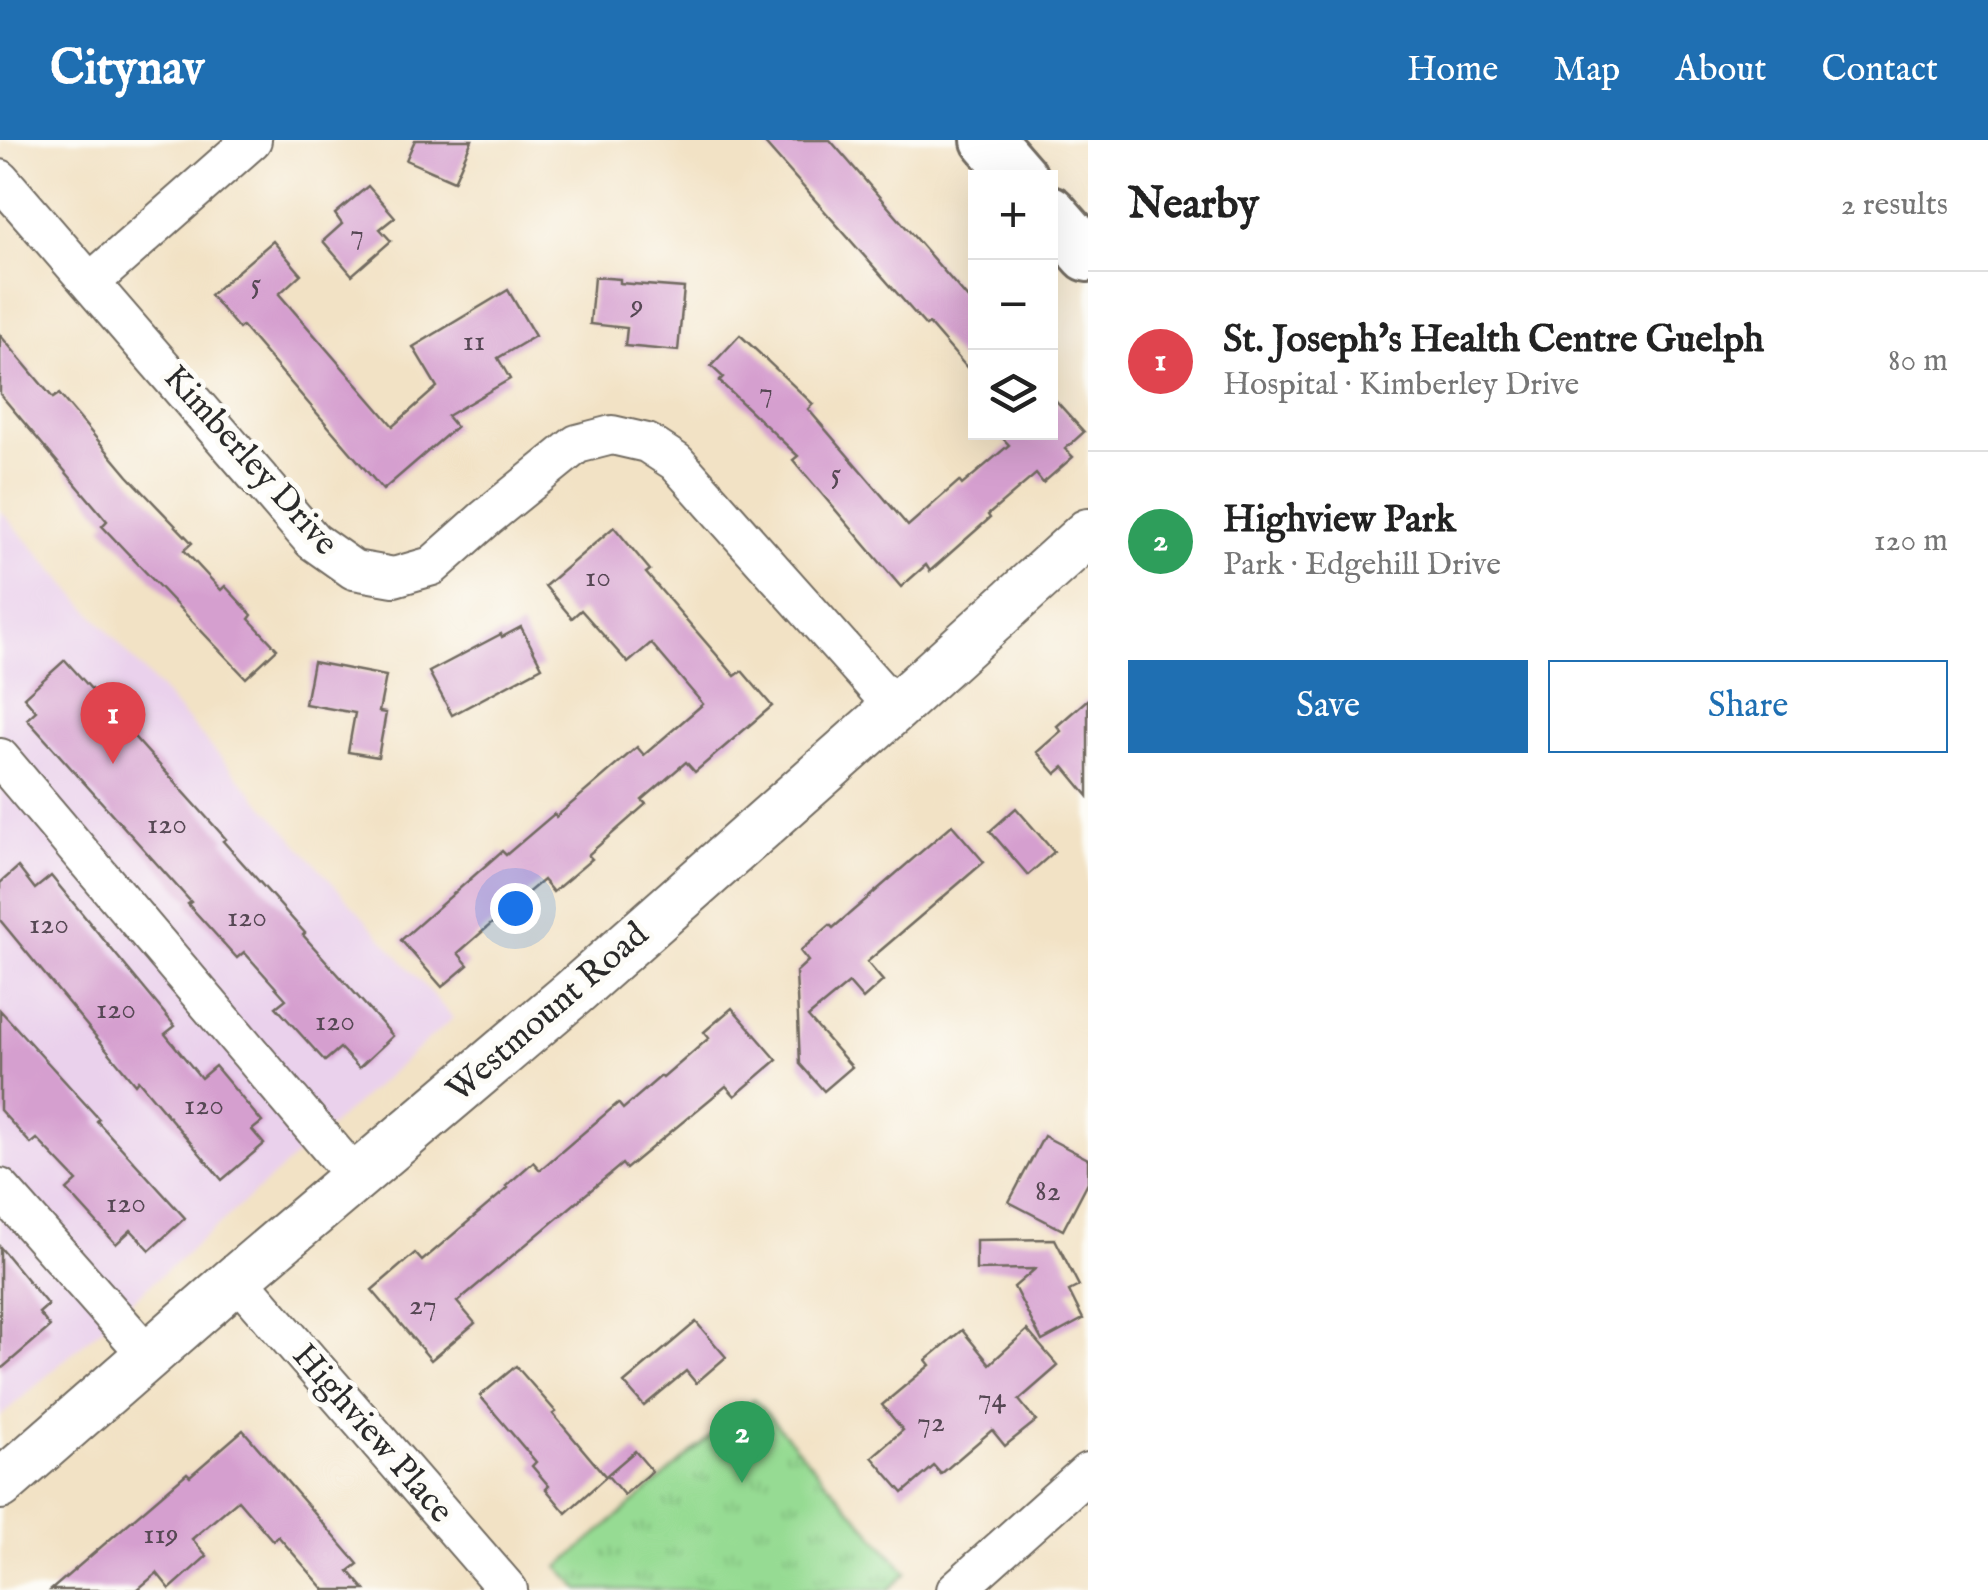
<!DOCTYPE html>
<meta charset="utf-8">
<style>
:root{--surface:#fff;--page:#f2f2f2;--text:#222;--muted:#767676;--line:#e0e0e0;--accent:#1f6fb2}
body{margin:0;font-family:"IM FELL English",serif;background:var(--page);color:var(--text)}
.controls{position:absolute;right:30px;top:30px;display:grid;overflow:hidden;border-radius:0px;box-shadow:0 10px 40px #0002}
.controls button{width:90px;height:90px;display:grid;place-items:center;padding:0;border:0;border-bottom:2px solid var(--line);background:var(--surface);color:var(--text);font:50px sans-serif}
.you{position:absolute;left:515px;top:768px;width:35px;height:35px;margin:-25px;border:8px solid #fff;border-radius:50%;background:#1a73e8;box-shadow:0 0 0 15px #1a73e833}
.badge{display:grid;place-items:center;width:65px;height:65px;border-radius:50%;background:var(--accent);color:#fff;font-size:32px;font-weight:700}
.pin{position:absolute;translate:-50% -82px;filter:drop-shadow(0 2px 5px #0008)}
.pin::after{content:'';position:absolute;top:52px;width:35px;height:30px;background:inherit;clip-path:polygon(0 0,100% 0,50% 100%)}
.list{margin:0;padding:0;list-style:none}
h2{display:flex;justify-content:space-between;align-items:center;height:130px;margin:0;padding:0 40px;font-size:42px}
h2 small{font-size:32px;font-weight:400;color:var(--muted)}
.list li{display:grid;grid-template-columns:65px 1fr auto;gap:30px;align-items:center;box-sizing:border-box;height:180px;padding:0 40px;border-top:2px solid var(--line)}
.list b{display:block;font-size:38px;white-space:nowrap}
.list p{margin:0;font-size:32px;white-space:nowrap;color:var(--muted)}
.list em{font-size:32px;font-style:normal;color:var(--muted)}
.actions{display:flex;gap:20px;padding:30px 40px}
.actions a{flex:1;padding:22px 0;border:2px solid var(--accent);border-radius:0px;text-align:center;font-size:35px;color:var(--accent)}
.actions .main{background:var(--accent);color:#fff}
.icon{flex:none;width:55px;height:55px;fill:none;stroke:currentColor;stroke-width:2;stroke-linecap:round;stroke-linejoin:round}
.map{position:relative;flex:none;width:1088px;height:1450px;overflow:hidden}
header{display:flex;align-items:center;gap:60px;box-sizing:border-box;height:140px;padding:0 50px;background:var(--accent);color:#fff}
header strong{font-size:48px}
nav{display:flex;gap:55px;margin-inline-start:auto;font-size:35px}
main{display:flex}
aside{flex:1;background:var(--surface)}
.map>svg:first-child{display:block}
.built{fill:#ead1ec}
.park{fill:url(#park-tufts);stroke:#60835f;stroke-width:2.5}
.building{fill:#d59fcf}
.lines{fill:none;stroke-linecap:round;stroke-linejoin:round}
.minor-casing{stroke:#716b61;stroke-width:42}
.tertiary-casing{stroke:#716b61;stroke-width:52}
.secondary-casing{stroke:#716b61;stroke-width:58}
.minor{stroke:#fff;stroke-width:38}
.tertiary{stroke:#fff;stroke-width:48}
.secondary{stroke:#fff;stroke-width:52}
.labels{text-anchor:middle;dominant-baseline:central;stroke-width:10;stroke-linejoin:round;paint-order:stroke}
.number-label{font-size:30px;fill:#564854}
.street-label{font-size:35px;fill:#2b2b2b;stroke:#fdfcf7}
</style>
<header>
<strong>Citynav</strong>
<nav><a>Home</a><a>Map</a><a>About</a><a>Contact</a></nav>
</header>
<main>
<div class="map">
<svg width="1088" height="1450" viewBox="0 0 1088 1450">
<defs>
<pattern id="park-tufts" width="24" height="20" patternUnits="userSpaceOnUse" patternTransform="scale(2.5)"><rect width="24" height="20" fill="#96db93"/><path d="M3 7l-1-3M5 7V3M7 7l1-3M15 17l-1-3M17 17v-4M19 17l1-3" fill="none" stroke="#81bc7f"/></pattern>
</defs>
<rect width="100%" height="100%" fill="#fdfcf7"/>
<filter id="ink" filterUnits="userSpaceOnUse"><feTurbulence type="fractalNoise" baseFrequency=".01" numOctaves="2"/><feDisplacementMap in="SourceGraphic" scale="20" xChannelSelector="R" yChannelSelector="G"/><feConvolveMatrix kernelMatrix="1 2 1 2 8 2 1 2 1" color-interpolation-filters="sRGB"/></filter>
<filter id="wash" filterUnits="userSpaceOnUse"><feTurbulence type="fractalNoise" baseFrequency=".0048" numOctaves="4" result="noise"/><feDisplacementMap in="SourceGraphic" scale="40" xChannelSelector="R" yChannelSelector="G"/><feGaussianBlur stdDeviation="2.25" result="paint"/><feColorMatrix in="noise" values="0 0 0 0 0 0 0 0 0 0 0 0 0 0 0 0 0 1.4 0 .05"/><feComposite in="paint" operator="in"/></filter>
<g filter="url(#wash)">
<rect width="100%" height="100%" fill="#f2e2c5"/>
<path class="built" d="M0,370L453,878L0,1277Z"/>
<path class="park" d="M754,1259L907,1433L888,1450H580L559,1427Z"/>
<g id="blocks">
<g class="building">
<path d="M415,0H472L454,41L406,20Z"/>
<path d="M762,0H830L976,168V238L929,184L926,186Z"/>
<path d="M368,46L395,77L380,89L391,101L352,135L323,101L342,84L335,74Z"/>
<path d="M273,101L301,134L279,154L393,286L437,247L413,207L508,150L535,196L498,218L510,239L447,276L456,287L383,350L242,186L239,189L210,155Z"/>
<path d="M594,137L620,139V143L684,148L678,211L625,206L627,188L590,184Z"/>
<path d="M0,195L53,258L59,254L128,336L192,403L184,410L221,450L225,446L252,475L249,479L277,509L246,538L102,386L107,381L0,254Z"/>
<path d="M740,195L813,264L808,269L908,386L959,341L962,345L1009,305L997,292H1050V254L1084,292L1065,309L1073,317L1043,343L1036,334L988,375L990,378L930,431L926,425L901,447L793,320L798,316L719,241L723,237L711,226Z"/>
<path d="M614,387L650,430L646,433L735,536L742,531L772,566L695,632L686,622L642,660L646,664L588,715L592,719L553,752L543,740L513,765L458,813L468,825L442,847L401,800L502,711L506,715L554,674L556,677L637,607L644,615L703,564L651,503L628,523L581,470L572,478L545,446Z"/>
<path d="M521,487L542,527L452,575L429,532L501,494L502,497Z"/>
<path d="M65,520L226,699L223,701L305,793L303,795L393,896L359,928L340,908L325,921L276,867L286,859L244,812L237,818L188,764L191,762L27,579L36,571L24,557Z"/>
<path d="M313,522L386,536L379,572L386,573L378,617L348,612L355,573L305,564Z"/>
<path d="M1088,559V656L1064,627L1056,634L1037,612L1061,591L1057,586Z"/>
<path d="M1016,668L1054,712L1028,735L990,691Z"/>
<path d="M952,685L984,722L867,822L883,841L863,859L849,843L808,877L852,927L824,951L800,924L796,832L808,821L800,811L830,785L833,788Z"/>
<path d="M18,727L35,749L51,736L175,886L165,894L201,938L215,926L262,982L252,990L264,1004L222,1040L138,940L135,944L0,780V743Z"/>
<path d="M732,868L777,920L735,956L726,946L626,1029L622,1024L457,1162L475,1183L431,1220L372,1150L415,1113L422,1121L508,1048L506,1046L533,1022L540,1030L618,963L623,969L661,936L663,938L709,898L704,892Z"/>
<path d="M0,870L99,979L97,981L185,1078L150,1110L131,1090L116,1104L67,1050L77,1041L37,999L31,1004L0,970Z"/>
<path d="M1044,996L1088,1019V1042L1063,1090L1009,1062Z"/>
<path d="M1055,1099L1079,1146L1069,1151L1083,1179L1042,1201L1014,1147L1035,1129L976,1130V1100Z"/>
<path d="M0,1107L48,1165L39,1173L50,1187L0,1230Z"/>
<path d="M696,1182L726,1217L696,1243L686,1231L644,1266L624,1243Z"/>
<path d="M962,1190L990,1224L1027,1190L1058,1226L1019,1260L1036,1281L1011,1301L1005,1306L992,1290L941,1334L934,1326L903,1353L872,1317L903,1290L882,1265L930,1225L926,1220Z"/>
<path d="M516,1226L556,1272L553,1274L606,1337L566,1373L546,1349L549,1346L532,1326L536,1322L480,1256Z"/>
<path d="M243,1290L358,1424L349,1431L365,1450H325L278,1396L273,1401L238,1360L192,1399L207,1416L170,1449L157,1433L137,1450H51L187,1333L190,1336Z"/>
<path d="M635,1311L652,1331L624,1355L607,1335Z"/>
</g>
</g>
</g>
<g filter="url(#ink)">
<use href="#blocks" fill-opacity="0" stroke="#716b61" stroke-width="2.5"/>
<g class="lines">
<g class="minor-casing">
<g id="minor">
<path d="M0,39L313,401L354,430L394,437L432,426L486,378L577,304L612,295L647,303L676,322L895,568"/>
<path d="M91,142L252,0"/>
<path d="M0,618L356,1038"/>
<path d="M0,1048L148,1215"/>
<path d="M237,1138L508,1450"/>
<path d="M956,1450L1088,1332"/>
</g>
</g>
<g class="tertiary-casing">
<path id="tertiary" d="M0,1345L237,1138L573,853L895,568L1088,393"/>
</g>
<g class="secondary-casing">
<g id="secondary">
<path d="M988,0L1021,38"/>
<path d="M1050,72L1088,115"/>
</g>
</g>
<use href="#minor" class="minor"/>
<use href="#tertiary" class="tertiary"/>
<use href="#secondary" class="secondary"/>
</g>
</g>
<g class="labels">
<g class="number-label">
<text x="357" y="95">7</text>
<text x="256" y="145">5</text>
<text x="637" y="166">9</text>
<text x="474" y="202">11</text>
<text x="766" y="253">7</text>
<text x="836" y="335">5</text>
<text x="598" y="438">10</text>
<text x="167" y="685">120</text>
<text x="247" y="778">120</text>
<text x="49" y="785">120</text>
<text x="116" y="870">120</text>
<text x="335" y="882">120</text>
<text x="204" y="966">120</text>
<text x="1048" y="1052">82</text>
<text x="126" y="1064">120</text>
<text x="423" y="1166">27</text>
<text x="992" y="1259">74</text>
<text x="931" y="1283">72</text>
<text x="161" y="1395">119</text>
</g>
<g class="street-label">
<text transform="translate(250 321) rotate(48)">Kimberley Drive</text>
<text transform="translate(548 873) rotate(-41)">Westmount Road</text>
<text transform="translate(372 1294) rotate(49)">Highview Place</text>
</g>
</g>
</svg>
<div class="controls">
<button>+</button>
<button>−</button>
<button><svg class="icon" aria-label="layers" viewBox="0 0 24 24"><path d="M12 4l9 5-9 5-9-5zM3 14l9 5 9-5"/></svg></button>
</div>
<div class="you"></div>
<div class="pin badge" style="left:113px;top:624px;background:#e0444e">1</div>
<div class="pin badge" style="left:742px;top:1343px;background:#2e9e5b">2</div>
</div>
<aside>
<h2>Nearby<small>2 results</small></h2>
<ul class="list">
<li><span class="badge" style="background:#e0444e">1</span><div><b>St. Joseph's Health Centre Guelph</b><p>Hospital · Kimberley Drive</p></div><em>80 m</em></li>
<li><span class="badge" style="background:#2e9e5b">2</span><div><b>Highview Park</b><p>Park · Edgehill Drive</p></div><em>120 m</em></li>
</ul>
<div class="actions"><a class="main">Save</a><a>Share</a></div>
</aside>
</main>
